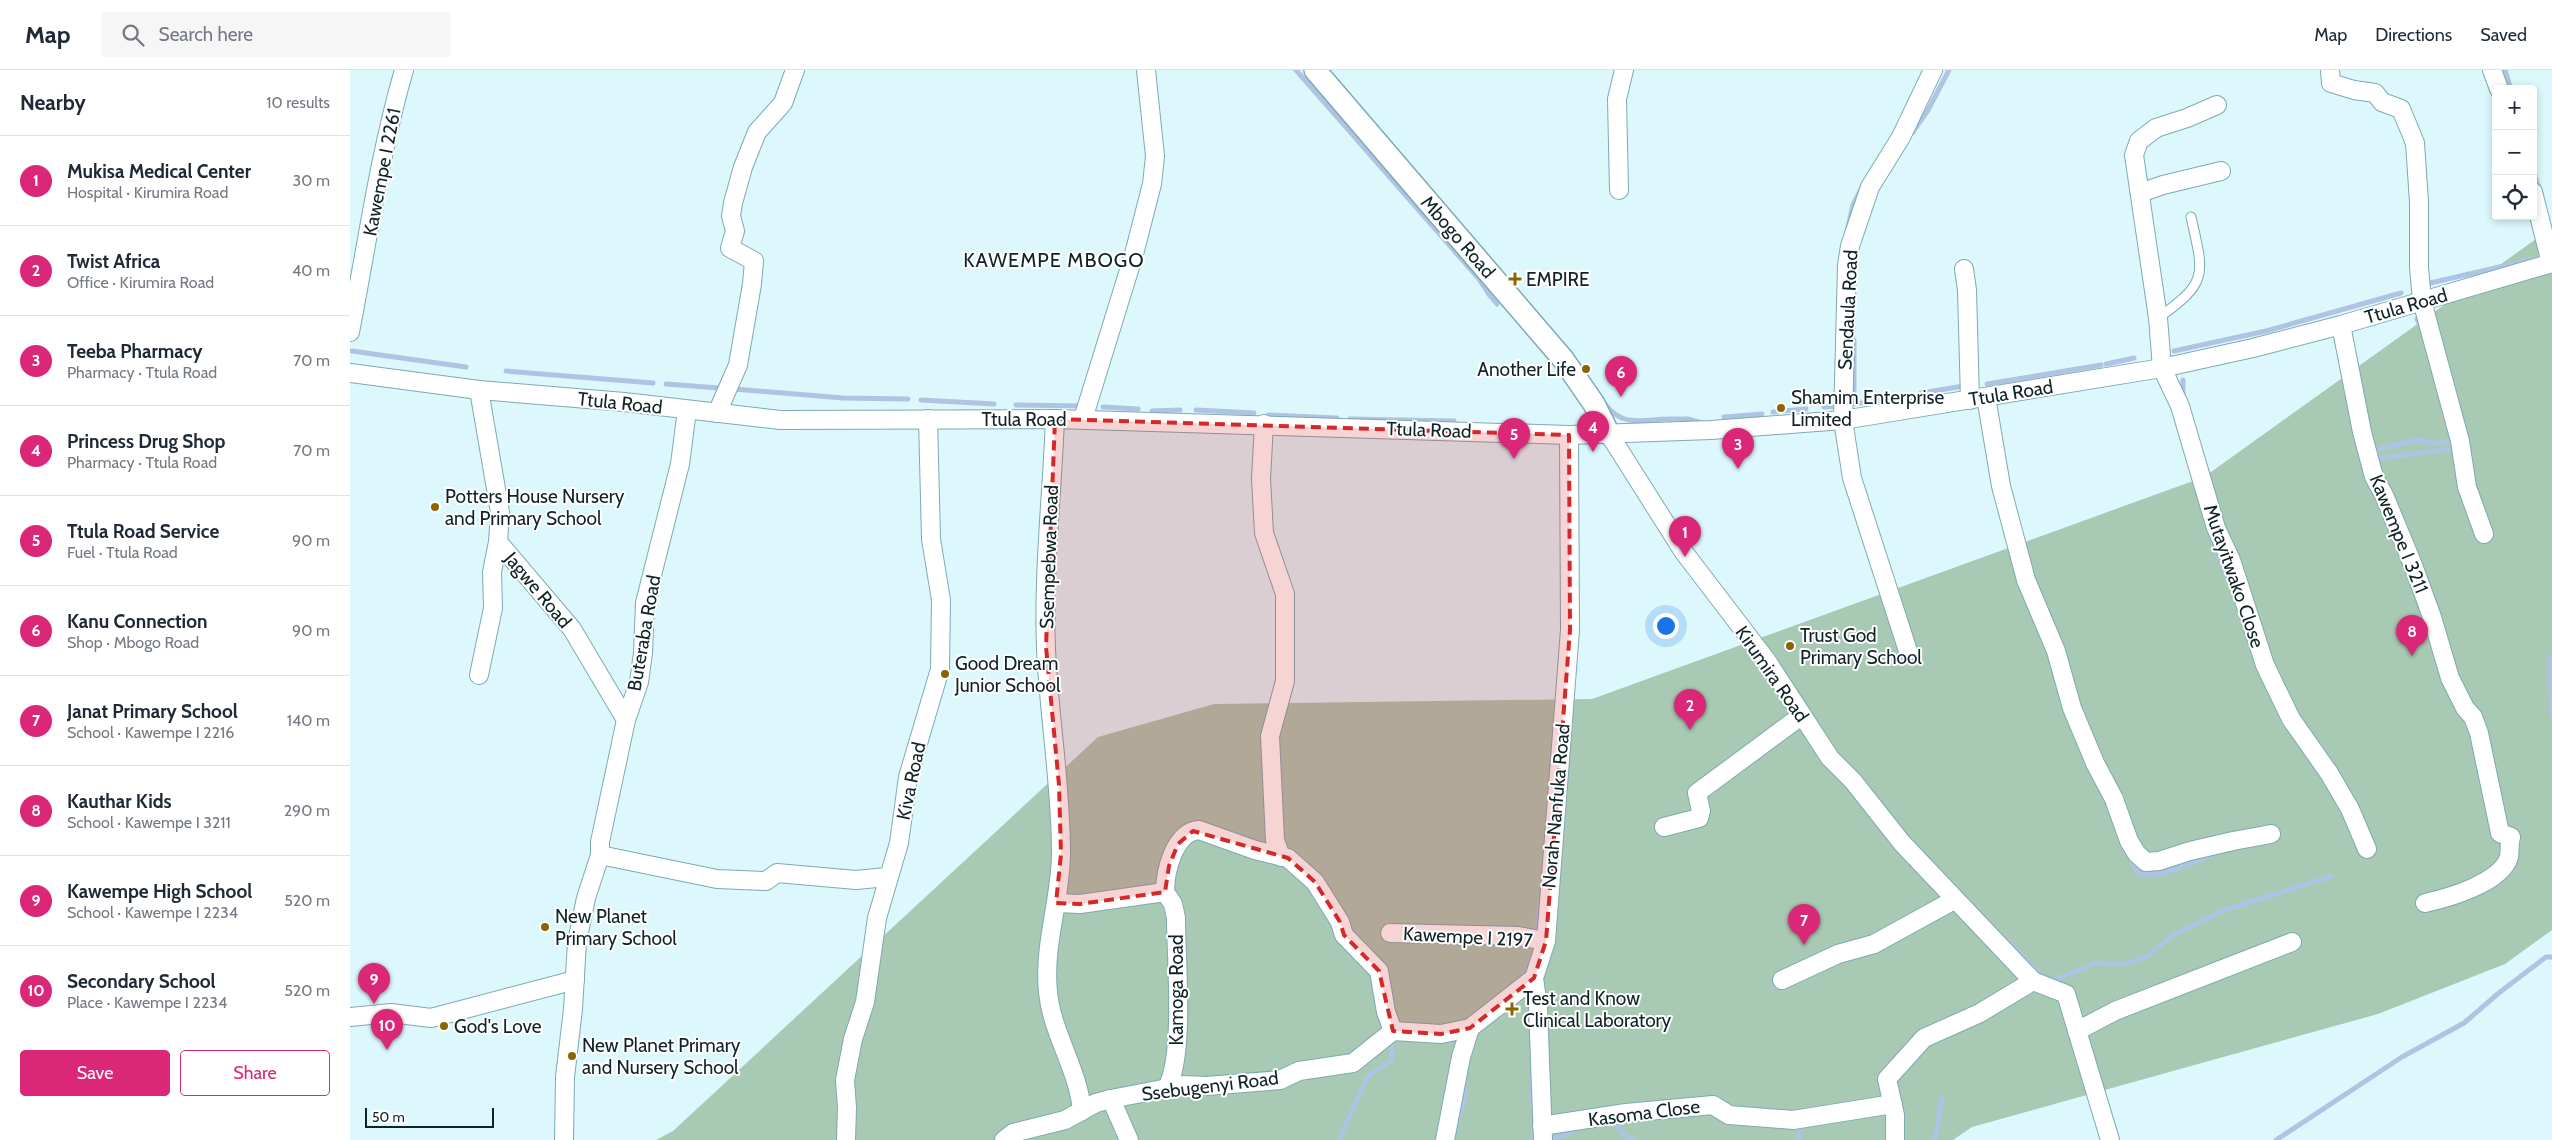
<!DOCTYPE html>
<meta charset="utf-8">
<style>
:root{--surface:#fff;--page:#f6f6f7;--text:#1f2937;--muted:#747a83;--line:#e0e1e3;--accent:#db2777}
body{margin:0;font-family:Cabin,sans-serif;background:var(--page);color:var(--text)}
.controls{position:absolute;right:15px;top:15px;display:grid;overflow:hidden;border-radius:5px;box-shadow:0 2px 8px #0003}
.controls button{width:45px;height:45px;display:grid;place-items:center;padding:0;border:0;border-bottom:1px solid var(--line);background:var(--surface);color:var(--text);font:25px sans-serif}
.scale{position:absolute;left:15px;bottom:12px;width:129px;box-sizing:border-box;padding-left:5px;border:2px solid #102326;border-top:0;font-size:14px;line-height:18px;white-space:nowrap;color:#102326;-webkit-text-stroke:4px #fff;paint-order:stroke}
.you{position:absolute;left:1315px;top:555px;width:18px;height:18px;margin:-12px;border:4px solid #fff;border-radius:50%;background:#1a73e8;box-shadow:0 0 0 8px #1a73e833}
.badge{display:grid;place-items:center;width:32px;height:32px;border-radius:50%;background:var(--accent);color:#fff;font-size:16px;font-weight:700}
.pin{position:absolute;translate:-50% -41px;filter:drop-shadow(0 1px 2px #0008)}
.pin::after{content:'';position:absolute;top:26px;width:18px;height:15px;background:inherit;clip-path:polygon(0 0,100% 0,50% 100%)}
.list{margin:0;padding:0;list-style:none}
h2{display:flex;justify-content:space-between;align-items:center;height:65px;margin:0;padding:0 20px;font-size:21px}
h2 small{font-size:16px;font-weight:400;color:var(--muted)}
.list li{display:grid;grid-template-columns:32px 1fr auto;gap:15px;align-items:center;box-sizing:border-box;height:90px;padding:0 20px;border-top:1px solid var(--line)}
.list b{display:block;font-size:19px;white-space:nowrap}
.list p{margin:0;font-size:16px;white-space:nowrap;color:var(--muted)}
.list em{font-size:16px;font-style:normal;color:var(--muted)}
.actions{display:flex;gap:10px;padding:15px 20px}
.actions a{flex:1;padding:11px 0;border:1px solid var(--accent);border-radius:5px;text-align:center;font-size:18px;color:var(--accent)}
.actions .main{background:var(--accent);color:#fff}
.icon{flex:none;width:28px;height:28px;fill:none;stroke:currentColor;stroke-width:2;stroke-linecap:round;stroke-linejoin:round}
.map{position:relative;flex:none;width:2202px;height:1070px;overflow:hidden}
header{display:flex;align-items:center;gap:30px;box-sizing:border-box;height:70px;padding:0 25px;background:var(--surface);border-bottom:1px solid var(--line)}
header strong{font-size:24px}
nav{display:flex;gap:28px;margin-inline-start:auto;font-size:18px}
.search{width:350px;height:45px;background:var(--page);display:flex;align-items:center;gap:12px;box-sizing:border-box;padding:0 18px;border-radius:5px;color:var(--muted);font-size:19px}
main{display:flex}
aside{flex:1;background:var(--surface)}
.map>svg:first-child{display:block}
.green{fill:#a8c9b4}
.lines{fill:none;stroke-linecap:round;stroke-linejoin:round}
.stream{stroke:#afc3e2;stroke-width:5}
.service-casing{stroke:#7daab1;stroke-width:11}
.minor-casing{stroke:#7daab1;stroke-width:20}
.tertiary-casing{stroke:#7daab1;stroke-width:24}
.service{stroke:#fff;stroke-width:9}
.minor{stroke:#fff;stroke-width:18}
.tertiary{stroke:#fff;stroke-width:21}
.marked{fill:#d62828;fill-opacity:0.2;stroke:#d62828;stroke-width:4;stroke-dasharray:10 6;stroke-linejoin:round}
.poi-dot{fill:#8b6404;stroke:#fff;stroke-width:2}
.labels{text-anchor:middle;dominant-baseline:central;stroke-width:4;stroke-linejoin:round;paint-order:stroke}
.street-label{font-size:19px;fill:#102326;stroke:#fff}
.poi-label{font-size:19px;fill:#102326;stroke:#fff;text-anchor:start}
.neighbourhood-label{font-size:20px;letter-spacing:1px;fill:#102326;stroke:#fff}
</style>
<header>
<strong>Map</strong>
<div class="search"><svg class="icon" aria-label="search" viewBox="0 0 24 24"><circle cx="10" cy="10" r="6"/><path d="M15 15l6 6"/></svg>Search here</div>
<nav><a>Map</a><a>Directions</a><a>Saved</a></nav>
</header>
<main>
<aside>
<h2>Nearby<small>10 results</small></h2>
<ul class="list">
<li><span class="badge">1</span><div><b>Mukisa Medical Center</b><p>Hospital · Kirumira Road</p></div><em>30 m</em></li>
<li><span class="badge">2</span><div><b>Twist Africa</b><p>Office · Kirumira Road</p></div><em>40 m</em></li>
<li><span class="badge">3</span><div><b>Teeba Pharmacy</b><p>Pharmacy · Ttula Road</p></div><em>70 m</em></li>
<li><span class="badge">4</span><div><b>Princess Drug Shop</b><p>Pharmacy · Ttula Road</p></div><em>70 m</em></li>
<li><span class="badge">5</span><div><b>Ttula Road Service</b><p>Fuel · Ttula Road</p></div><em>90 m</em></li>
<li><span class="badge">6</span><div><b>Kanu Connection</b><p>Shop · Mbogo Road</p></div><em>90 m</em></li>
<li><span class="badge">7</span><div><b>Janat Primary School</b><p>School · Kawempe I 2216</p></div><em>140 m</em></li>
<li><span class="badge">8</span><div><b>Kauthar Kids</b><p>School · Kawempe I 3211</p></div><em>290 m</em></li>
<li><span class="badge">9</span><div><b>Kawempe High School</b><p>School · Kawempe I 2234</p></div><em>520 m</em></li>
<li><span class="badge">10</span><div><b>Secondary School</b><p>Place · Kawempe I 2234</p></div><em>520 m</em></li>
</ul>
<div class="actions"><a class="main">Save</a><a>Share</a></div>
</aside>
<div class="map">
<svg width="2202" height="1070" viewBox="0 0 2202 1070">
<rect width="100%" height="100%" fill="#dcf8fd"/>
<path class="green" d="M2202,167V860L2155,894L2028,944L1622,1057L1603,1070H306L323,1061L748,667L864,634L1242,629L1854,407L2186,169Z"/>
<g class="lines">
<g class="stream">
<path d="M946,0L1129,209L1140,226"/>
<path d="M2155,0L2161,19"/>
<path d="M1562,63L1578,40L1599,0"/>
<path d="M2183,100L2190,122"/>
<path d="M1496,166L1503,135L1513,115"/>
<path d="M2076,214L2184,189L2191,187L2190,181"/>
<path d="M1142,228L1147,234"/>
<path d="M2067,249L2072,259"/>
<path d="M1504,270V334L1532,330"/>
<path d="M2,281L116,297"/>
<path d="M1824,281L1916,261L2051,223"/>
<path d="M1756,294L1784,288"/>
<path d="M156,301L303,313"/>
<path d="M1833,310V326"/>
<path d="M316,314L369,318"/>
<path d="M1637,314L1751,295"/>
<path d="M384,319L493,328L558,329"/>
<path d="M1571,323L1614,316"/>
<path d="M1543,328L1556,326"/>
<path d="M571,330L644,334"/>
<path d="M1255,334C1271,356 1290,351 1315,349"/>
<path d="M666,335L734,336"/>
<path d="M753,337L788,339"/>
<path d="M1474,337L1490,336"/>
<path d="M846,340L904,343"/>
<path d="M802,341L830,340"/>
<path d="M1423,342L1456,339"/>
<path d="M918,345L987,348"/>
<path d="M1374,347L1412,344"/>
<path d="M1000,349L1104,351"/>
<path d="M1318,349H1338L1352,353"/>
<path d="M2023,380L2067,370L2090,374L2104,370L2105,368"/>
<path d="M2026,389L2107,378"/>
<path d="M1866,478L1879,512"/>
<path d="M2202,585L2200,595L2202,646"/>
<path d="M1778,783L1788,804C1815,808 1842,792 1867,783"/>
<path d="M1186,860L1191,830"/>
<path d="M1659,872L1695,910"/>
<path d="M1173,908L1181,891"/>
<path d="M1698,912L1746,893L1772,894L1785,891L1797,886L1825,864L1875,840L1982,806"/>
<path d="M1423,917L1432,914"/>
<path d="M1182,1006L1183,1035"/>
<path d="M1263,1049L1273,1064L1283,1070"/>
<path d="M1448,1052L1449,1070"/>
<path d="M1197,1066C1211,1070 1219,1063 1231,1057"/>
<path d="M1103,1069L1115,1027L1114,1010"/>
<path d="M989,1070L1018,1006L1042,990V968"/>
<path d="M1183,1070L1184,1053"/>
<path d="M1585,1070L1592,1028"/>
<path d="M1926,1070L2052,987L2114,953L2150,922L2196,887H2202"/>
</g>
<g class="service-casing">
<path id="service" d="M1808,248C1859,212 1854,205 1841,147"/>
</g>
<g class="minor-casing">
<g id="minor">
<path d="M1980,0L1981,13L2004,20L2025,23L2032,32L2051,39L2065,73L2069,132V197L2072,231L2110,371L2117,417L2134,464"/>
<path d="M2142,0L2149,19"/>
<path d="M1867,35L1837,48L1806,58L1789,71L1784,85L1808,248L1812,298L1830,336L1866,458L1881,490L1915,595L1941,649L1979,703L2000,739L2017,779"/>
<path d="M1269,120L1267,29L1274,0"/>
<path d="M2183,122L2201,193"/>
<path d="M1790,123L1813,115L1871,101"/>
<path d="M1614,199L1617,220L1620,330"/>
<path d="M1991,255L2012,362L2024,407L2034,425L2063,495L2082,547L2100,608L2115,638L2123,647L2129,663L2150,763L2161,767C2159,774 2160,781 2159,787C2151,813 2098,828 2075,833"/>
<path d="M0,262C17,175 29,86 54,0"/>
<path d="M0,303L129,320L274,332L430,350L705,349L1219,365L1361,360L1493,350L1812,298L1903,278L1991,255L2202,193"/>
<path d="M129,320L150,442L148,472L222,559L276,650"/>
<path d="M1636,327L1651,416L1676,510L1706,581L1722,638L1745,693L1764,729L1779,771L1787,784L1796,792L1809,791L1840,781L1883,771L1921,764"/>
<path d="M367,343L388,295L402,214L404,191L380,178L385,161L381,146L383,133L393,97L407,62L433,33L445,0"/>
<path d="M705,349C702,425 693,503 696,579C699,647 711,714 711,783C711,829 693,875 698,922C702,964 728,998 732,1041"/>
<path d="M733,349L784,184L802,114L805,86L796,0"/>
<path d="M914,354L911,409L914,463L935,524V611L920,666L925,770L931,787"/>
<path d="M1259,364L1333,481L1417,591L1480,688L1503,711L1552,773L1683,911L1716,924L1760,1070"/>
<path d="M1558,581L1502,408L1493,350L1497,195L1500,176L1520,117L1551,67L1583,0"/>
<path d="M129,605L143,538L142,502L148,472"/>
<path d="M1314,757L1349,748L1351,741L1347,723L1451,646"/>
<path d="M250,785L367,809L416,811L427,803L506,810L537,807"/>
<path d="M815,822C815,802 824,762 849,760L905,780L938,788L965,812L990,852L994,865L1029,901L1036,942L1043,961"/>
<path d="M815,822L823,834L826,848C826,890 835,984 817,1018"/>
<path d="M706,833L730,834L815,822"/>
<path d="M1040,863L1168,866L1196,871"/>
<path d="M1184,908L1188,937L1193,1070"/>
<path d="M1432,910L1488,884L1524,874L1604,830"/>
<path d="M0,947L41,943L81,948L225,910"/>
<path d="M1727,961L1765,941L1942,872"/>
<path d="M761,1029L779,1070"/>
<path d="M1192,1056L1276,1043L1363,1035L1379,1045L1443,1050L1543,1034"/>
<path d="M214,1070L215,1007L223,939L227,872L236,828L250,785V772L276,650L289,612L293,583L295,533L330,394L337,340"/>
<path d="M496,1070L497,1038L495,1010L503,969L515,932L527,848L549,773L558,707L590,599L591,530L581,469L578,349"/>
<path d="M654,1070L663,1063L715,1050L746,1033L761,1029L833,1015L857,1016L930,1010L949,1001L1003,993L1043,961L1091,964L1120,958"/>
<path d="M1095,1070L1111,987L1120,958L1184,908L1196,871L1220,560L1219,365"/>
<path d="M1545,1070V1045L1537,1009L1574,968L1630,943L1683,911"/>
</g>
</g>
<g class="tertiary-casing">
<path id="tertiary" d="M965,0L1213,289L1244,334L1259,364"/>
</g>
<use href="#service" class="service"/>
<use href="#minor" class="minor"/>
<use href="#tertiary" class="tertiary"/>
</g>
<path class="marked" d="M705,349L1219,365L1220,560L1196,871L1184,908L1120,958L1091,964L1043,961L1029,901L994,865L990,852L965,812L938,788L843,761L828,774L819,796L815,822L730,834L706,833L711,784L709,715L696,577Z"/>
<g class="poi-dot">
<path d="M1162.5 201.5h5v5h5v5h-5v5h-5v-5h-5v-5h5z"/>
<circle cx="1236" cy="299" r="5"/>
<circle cx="1431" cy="338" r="5"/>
<circle cx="85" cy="437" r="5"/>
<circle cx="1440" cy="576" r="5"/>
<circle cx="595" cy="604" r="5"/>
<circle cx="195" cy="857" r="5"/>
<path d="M1159.5 931.5h5v5h5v5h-5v5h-5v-5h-5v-5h5z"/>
<circle cx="94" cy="956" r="5"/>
<circle cx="222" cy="986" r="5"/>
</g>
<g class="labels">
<g class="street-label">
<text transform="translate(32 102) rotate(-79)">Kawempe I 2261</text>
<text transform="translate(1108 167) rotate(49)">Mbogo Road</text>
<text transform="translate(2056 236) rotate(-16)">Ttula Road</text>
<text transform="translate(1498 240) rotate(-87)">Sendaula Road</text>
<text transform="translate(1661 323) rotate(-9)">Ttula Road</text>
<text transform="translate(270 333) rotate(6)">Ttula Road</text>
<text x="674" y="349">Ttula Road</text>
<text transform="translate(1079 360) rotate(2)">Ttula Road</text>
<text transform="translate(2049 464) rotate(68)">Kawempe I 3211</text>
<text transform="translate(699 487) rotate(-88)">Ssempebwa Road</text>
<text transform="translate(1884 506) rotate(71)">Mutayitwako Close</text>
<text transform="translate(188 520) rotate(50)">Jagwe Road</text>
<text transform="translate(294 563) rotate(-80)">Buteraba Road</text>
<text transform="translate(1422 604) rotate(55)">Kirumira Road</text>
<text transform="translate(561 711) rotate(-78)">Kiva Road</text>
<text transform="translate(1206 736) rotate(-85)">Norah Nanfuka Road</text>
<text transform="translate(1118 867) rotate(3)">Kawempe I 2197</text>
<text transform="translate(826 920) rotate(-90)">Kamoga Road</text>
<text transform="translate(860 1016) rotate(-7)">Ssebugenyi Road</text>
<text transform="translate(1294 1043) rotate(-7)">Kasoma Close</text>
</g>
<g class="poi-label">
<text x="1176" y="209">EMPIRE</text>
<text x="1226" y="299" text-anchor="end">Another Life</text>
<text x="1441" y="327">Shamim Enterprise<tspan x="1441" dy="22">Limited</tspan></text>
<text x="95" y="426">Potters House Nursery<tspan x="95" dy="22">and Primary School</tspan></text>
<text x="1450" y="565">Trust God<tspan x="1450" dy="22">Primary School</tspan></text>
<text x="605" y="593">Good Dream<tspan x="605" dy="22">Junior School</tspan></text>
<text x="205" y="846">New Planet<tspan x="205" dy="22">Primary School</tspan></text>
<text x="1173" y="928">Test and Know<tspan x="1173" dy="22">Clinical Laboratory</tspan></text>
<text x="104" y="956">God's Love</text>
<text x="232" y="975">New Planet Primary<tspan x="232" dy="22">and Nursery School</tspan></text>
</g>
<g class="neighbourhood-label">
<text x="704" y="190">KAWEMPE MBOGO</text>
</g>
</g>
</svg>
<div class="controls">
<button>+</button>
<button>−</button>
<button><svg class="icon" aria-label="locate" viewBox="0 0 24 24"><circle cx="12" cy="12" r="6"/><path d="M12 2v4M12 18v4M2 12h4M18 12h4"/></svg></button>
</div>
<div class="scale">50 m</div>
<div class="you"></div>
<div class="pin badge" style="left:1335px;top:487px">1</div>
<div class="pin badge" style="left:1340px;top:660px">2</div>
<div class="pin badge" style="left:1388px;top:399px">3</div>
<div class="pin badge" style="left:1243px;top:382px">4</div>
<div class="pin badge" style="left:1164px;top:389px">5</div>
<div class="pin badge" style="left:1271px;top:327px">6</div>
<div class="pin badge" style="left:1454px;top:875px">7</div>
<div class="pin badge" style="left:2062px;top:586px">8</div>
<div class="pin badge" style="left:24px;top:934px">9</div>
<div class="pin badge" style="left:37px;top:980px">10</div>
</div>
</main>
